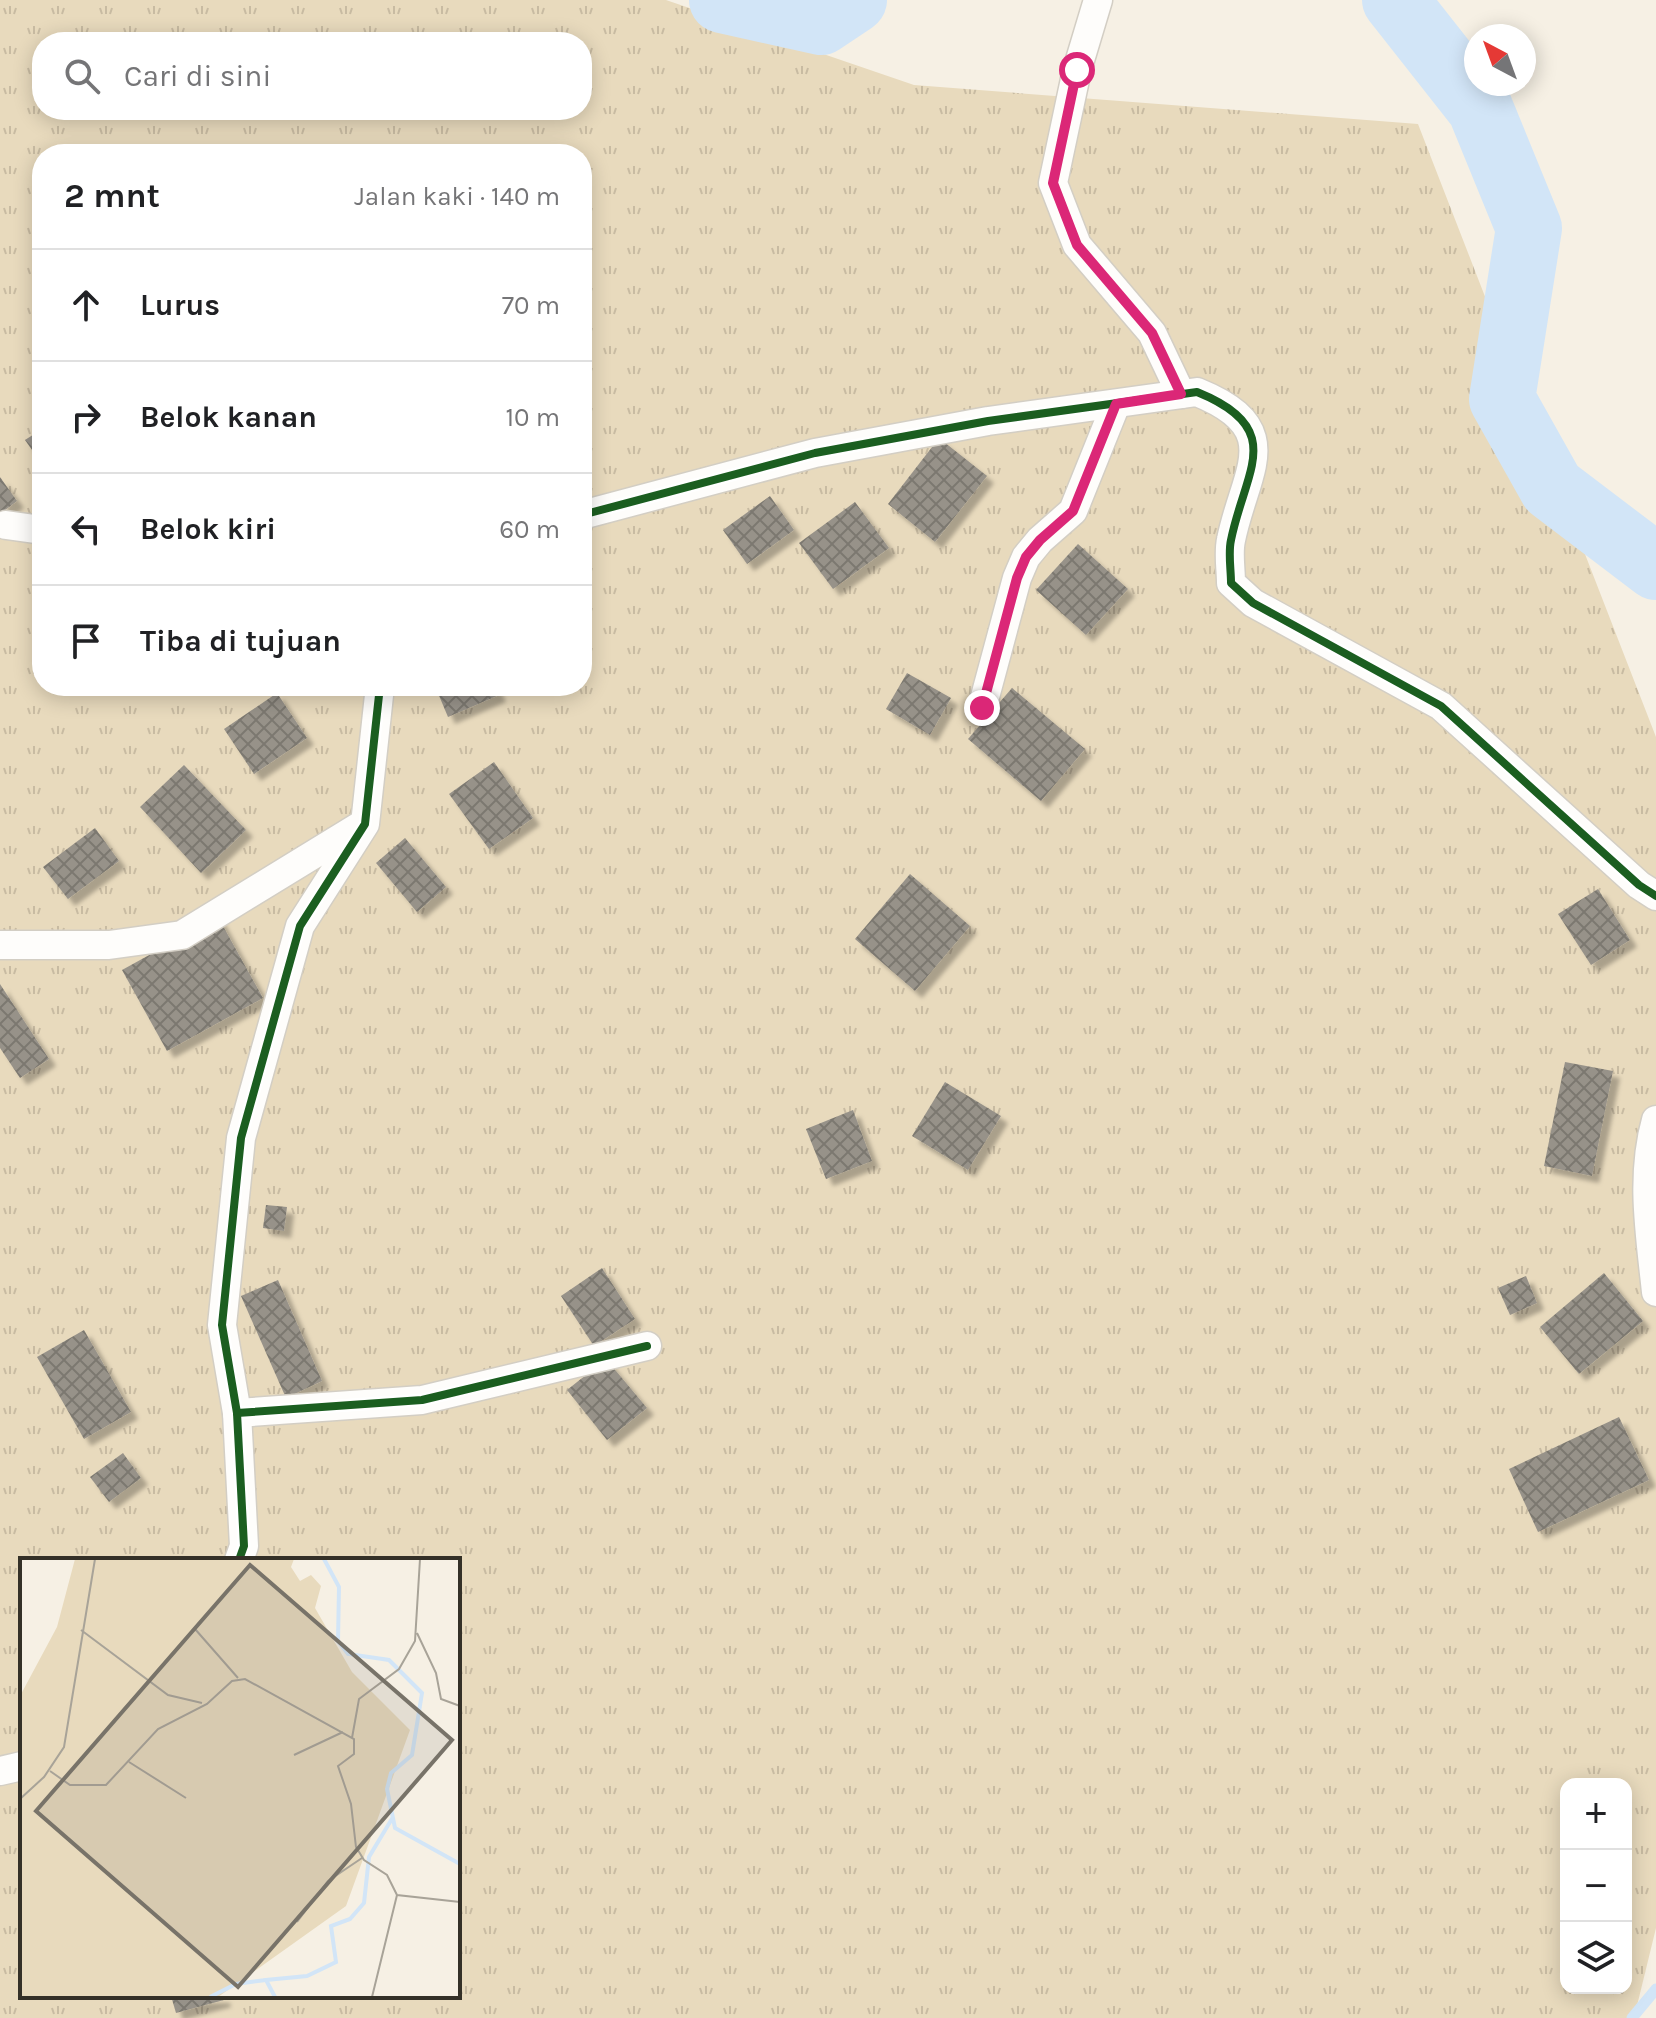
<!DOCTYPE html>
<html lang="id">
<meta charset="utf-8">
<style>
:root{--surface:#fff;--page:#f2f2f2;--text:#202124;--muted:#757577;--line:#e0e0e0}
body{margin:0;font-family:Karla,sans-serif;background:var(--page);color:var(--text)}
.controls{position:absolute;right:24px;bottom:24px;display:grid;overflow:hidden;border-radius:16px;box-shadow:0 4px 20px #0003}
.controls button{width:72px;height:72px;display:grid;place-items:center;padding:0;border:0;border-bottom:2px solid var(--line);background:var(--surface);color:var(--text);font:40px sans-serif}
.compass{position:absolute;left:1464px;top:24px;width:72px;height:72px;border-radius:50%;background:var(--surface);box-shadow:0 4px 20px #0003;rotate:319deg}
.stop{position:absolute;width:24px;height:24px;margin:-18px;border:6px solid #db2777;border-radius:50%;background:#fff}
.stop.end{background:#db2777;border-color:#fff;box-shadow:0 2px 8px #0008}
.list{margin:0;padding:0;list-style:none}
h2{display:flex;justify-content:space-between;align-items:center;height:104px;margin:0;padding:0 32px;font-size:34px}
h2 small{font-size:26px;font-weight:400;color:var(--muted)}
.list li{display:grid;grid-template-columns:52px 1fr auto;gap:24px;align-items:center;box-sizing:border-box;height:112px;padding:0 32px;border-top:2px solid var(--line)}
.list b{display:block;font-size:30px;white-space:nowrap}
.list em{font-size:26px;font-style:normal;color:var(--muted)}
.icon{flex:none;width:44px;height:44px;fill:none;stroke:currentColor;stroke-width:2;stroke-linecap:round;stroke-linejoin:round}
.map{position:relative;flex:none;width:1656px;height:2018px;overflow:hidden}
.search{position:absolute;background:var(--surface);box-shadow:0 4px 20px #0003;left:32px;top:32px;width:560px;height:88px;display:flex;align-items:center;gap:20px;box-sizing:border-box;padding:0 28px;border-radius:32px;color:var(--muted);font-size:30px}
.panel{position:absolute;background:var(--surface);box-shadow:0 4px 20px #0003;left:32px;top:144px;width:560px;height:552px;border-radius:32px}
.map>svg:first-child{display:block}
.grass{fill:url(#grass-tufts);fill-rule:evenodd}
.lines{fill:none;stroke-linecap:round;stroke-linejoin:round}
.stream{stroke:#d2e5f7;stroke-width:11}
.river{stroke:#d2e5f7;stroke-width:66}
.building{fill:url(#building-cross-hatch);filter:url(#shadow)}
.street-casing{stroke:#d3cec4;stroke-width:31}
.street{stroke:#fefdfb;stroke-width:28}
.cycleway-casing{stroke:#fff;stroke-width:13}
.cycleway{stroke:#1b5e20;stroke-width:8}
.route{stroke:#db2777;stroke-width:10}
.inset-river{fill:none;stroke:#d2e5f7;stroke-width:4}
.inset-road{fill:none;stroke:#a8a398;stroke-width:2}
.view{fill:#787369;fill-opacity:0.15;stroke:#787369;stroke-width:4}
.inset-edge{fill:none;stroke:#343027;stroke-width:4}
</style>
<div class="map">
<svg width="1656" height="2018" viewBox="0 0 1656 2018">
<defs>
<pattern id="grass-tufts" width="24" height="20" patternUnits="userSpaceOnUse" patternTransform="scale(2)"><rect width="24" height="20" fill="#e8dabd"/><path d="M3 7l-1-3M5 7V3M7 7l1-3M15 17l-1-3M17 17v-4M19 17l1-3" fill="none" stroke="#c8bba2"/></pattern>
<pattern id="building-cross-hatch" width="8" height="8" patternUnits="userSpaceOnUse" patternTransform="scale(2)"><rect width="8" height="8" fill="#979289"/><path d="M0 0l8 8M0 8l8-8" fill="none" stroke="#7c7870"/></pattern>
<filter id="shadow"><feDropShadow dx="7" dy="7" stdDeviation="2" flood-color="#0004"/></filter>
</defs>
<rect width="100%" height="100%" fill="#f6f0e4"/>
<path class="grass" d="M0,0H666L914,85L1418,124L1656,737V1928L1634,2018H0ZM42,42H582V110H42ZM42,154H582V686H42ZM22,1560H458V1996H22ZM1566,1784H1626V1988H1566Z"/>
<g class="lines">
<path class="stream" d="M1632,2018L1656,1989"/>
<g class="river">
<path d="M722,0L821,22L854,0"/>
<path d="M1395,0L1480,108L1529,228L1502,399L1552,488L1656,567"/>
</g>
</g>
<g class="building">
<path d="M42,429V464L25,440Z"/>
<path d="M939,438L987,476L935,542L888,504Z"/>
<path d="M0,477L17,501L0,514Z"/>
<path d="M770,496L794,530L747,564L723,530Z"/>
<path d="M855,502L889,548L833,589L799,543Z"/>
<path d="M1078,544L1128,589L1086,635L1036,590Z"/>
<path d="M907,673L951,698L930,735L886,709Z"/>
<path d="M435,686H495L499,695L448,717Z"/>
<path d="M1012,688L1085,749L1041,801L968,739Z"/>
<path d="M277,693L307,738L254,774L224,729Z"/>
<path d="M494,762L533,818L489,849L449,794Z"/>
<path d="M184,765L246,830L201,873L140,807Z"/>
<path d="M95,828L119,861L68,899L43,867Z"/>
<path d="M405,838L446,887L417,912L376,863Z"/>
<path d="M910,874L970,926L915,991L855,939Z"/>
<path d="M1598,889L1630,940L1591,965L1558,914Z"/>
<path d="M218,917L263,998L167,1051L122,970Z"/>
<path d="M0,984L49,1059L20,1078L0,1048Z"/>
<path d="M1565,1062L1613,1071L1592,1176L1544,1166Z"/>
<path d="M945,1082L1001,1116L968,1170L912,1136Z"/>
<path d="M853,1110L872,1161L826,1179L806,1129Z"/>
<path d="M266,1205L287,1207L284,1231L263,1228Z"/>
<path d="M602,1268L635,1319L594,1346L561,1296Z"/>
<path d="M1604,1273L1643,1321L1579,1374L1540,1327Z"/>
<path d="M1526,1276L1537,1303L1510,1315L1498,1288Z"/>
<path d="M278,1280L322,1381L286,1398L241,1296Z"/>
<path d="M84,1330L131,1412L84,1439L37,1357Z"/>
<path d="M606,1359L647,1408L607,1440L567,1390Z"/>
<path d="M1619,1417L1649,1480L1538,1532L1509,1469Z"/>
<path d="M123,1453L141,1478L109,1502L90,1477Z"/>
<path d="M171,1996H223L224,2000L176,2013Z"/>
</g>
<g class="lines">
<g class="street-casing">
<g id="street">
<path d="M1098,0L1077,70L1053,183L1077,245L1152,333L1181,394"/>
<path d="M582,515L815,453L988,421L1197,392C1288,429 1245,470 1231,540C1228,553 1231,569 1231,583L1253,603L1441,706L1639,885L1656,896"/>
<path d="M6,525L42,530"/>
<path d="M982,708L1017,578L1026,557L1040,540L1073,511L1116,404"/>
<path d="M0,945H109L182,935L360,826"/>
<path d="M1656,1120C1640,1177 1650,1234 1656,1292"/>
<path d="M237,1413L422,1400L647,1346"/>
<path d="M239,1560L244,1546L237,1413L222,1325L241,1138L300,926L365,824L380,686"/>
<path d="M0,1771L22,1766"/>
</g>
</g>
<use href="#street" class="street"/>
<g class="cycleway-casing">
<g id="cycleway">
<path d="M582,515L815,453L988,421L1197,392C1288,429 1245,470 1231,540C1228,553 1231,569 1231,583L1253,603L1441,706L1639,885L1656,896"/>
<path d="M237,1413L422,1400L647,1346"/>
<path d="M239,1560L244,1546L237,1413L222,1325L241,1138L300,926L365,824L380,686"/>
</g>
</g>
<use href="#cycleway" class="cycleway"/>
</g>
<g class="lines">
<path class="route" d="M982,708L1017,578L1026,557L1040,540L1073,511L1116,404L1181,394L1152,333L1077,245L1053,183L1077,70"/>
</g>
<g transform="translate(20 1558)">
<rect width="440" height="440" fill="#f6f0e4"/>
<path d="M55,1H274L271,9L280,23L291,17L301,28L295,50L332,114L390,172L326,348L198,439H0V138L37,69Z" fill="#e8dabd"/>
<path class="inset-river" d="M304,1L319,29L318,83L328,96L369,102L402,135L392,197L371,215L367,231L375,270L440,306M190,439L216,426L246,422M255,439L246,422L287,418L316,404L311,368L330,361L344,345L349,299L373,259"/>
<path class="inset-road" d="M175,71L218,120M61,72L148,137L182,145M397,75L416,115L421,141L440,148M332,180L339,141L379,111L395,83L400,1M274,197L323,174M109,204L166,240M30,213L50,227H86L138,171L187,146L212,123L225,121L334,181V196L318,208L331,246L336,289L344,302L367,317L377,337L440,344M0,241L24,219L44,189L75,1M277,364L308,323L342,300M352,439L377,337"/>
<path class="view" d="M230,7L432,182L218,429L16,253Z"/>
<rect width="440" height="440" class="inset-edge"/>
</g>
</svg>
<div class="controls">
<button>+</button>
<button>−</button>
<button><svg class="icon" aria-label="layers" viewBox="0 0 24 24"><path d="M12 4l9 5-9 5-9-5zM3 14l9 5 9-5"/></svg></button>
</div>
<svg class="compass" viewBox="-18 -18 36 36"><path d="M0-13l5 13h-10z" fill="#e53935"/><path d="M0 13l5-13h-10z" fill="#757577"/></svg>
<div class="stop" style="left:1077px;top:70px"></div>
<div class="stop end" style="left:982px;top:708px"></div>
<div class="search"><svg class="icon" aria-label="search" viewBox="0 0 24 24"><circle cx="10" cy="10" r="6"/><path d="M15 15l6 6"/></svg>Cari di sini</div>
<section class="panel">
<h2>2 mnt<small>Jalan kaki · 140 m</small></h2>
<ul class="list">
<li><svg class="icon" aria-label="ahead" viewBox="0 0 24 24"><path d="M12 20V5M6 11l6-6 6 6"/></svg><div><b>Lurus</b></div><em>70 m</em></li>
<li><svg class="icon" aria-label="right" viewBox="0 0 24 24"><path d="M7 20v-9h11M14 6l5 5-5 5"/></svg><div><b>Belok kanan</b></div><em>10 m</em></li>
<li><svg class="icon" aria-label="left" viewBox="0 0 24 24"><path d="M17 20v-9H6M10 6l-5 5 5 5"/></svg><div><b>Belok kiri</b></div><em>60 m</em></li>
<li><svg class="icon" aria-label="arrive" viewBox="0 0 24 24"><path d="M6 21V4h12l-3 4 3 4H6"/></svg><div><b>Tiba di tujuan</b></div></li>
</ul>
</section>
</div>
